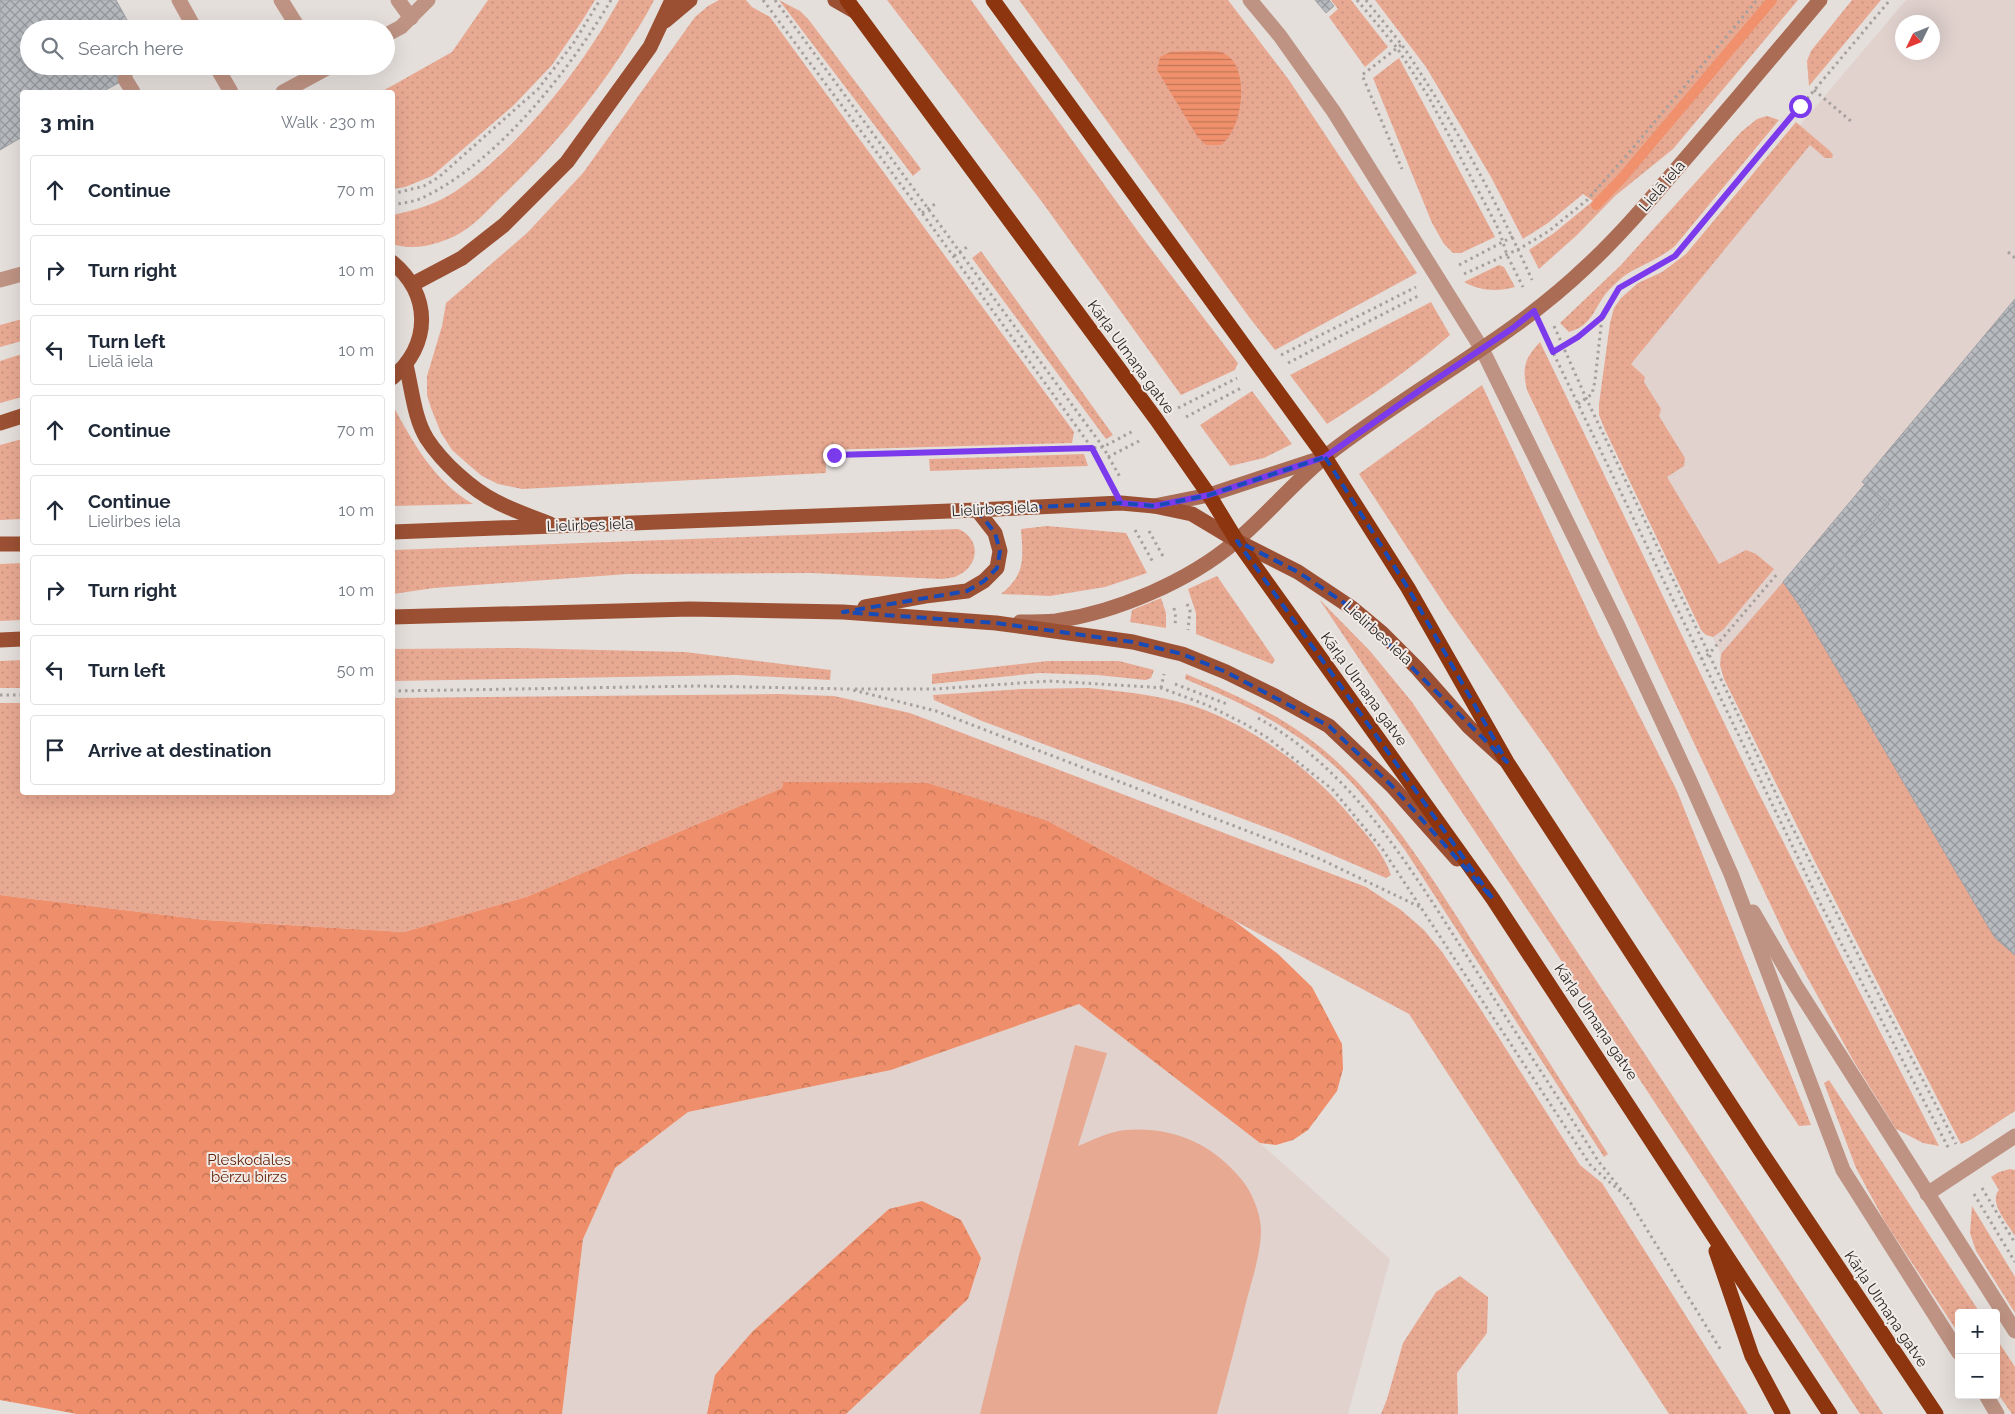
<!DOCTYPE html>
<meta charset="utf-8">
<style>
:root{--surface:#fff;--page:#f6f6f7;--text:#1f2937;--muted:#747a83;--line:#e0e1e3}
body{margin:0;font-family:Raleway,sans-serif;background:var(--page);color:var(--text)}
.controls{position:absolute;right:15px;bottom:15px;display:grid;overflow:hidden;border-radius:5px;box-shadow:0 5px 20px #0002}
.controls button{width:45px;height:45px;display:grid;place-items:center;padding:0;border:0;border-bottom:1px solid var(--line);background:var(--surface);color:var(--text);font:25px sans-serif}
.compass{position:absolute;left:1895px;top:15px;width:45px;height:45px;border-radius:50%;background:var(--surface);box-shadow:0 5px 20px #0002;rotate:227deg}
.stop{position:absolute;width:15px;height:15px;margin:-11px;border:4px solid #7c3aed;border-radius:50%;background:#fff}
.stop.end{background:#7c3aed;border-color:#fff;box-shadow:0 1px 5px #0008}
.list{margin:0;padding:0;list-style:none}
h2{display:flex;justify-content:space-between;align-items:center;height:65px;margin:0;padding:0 20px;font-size:21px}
h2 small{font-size:16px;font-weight:400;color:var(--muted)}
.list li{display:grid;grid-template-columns:32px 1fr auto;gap:15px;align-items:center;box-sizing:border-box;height:70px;margin:0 10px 10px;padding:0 10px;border:1px solid var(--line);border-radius:5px}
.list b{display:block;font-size:19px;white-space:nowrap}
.list p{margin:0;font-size:16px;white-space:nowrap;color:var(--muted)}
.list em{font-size:16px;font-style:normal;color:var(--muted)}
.icon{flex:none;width:28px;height:28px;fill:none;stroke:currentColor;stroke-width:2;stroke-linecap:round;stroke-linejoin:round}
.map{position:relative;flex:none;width:2015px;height:1414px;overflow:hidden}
.search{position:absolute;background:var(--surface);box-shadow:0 5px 20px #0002;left:20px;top:20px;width:375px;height:55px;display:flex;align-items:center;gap:12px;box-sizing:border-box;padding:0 18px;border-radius:28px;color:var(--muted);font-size:19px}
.panel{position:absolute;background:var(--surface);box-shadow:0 5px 20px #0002;left:20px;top:90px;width:375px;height:705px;border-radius:5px}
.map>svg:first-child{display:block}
.built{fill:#e1d2ce;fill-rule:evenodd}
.grass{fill:url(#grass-dots)}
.forest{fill:url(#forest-crowns)}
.garden{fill:#e8a992}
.water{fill:url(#water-rules)}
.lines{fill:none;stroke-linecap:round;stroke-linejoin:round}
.stream{stroke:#f0906c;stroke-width:10}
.building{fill:url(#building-cross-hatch);stroke:#9fa1a6}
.path{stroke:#a6a19e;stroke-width:3;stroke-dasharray:2.5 4;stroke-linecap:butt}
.lane{stroke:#be9383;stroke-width:15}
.street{stroke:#be9383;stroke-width:15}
.secondary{stroke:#aa6c55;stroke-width:15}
.primary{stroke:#9b5033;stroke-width:15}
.highway{stroke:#8c350e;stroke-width:15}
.route{stroke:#7c3aed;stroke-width:6}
.marked{fill:none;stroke:#194bb7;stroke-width:4;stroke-dasharray:10 6;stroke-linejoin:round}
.labels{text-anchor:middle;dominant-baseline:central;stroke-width:4;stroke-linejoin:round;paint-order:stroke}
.street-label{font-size:15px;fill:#2a2726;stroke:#f2ece9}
.park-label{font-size:15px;fill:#64270e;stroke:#f2ece9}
</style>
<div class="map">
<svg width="2015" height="1414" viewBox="0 0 2015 1414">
<defs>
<pattern id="grass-dots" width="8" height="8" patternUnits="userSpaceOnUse" patternTransform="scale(1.25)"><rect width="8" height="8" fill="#e8a992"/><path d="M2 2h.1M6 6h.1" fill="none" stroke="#c7917e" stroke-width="1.8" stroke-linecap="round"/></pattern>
<pattern id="forest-crowns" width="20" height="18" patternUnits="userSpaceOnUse" patternTransform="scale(1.25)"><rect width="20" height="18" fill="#ee8e6a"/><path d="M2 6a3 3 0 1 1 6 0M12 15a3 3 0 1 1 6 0" fill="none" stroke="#c17457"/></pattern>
<pattern id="water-rules" width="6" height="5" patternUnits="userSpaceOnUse" patternTransform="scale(1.25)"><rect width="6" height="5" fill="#f0906c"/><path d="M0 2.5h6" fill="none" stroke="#c37659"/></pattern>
<pattern id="building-cross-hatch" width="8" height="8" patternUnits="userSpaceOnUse" patternTransform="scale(1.25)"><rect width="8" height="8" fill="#b7babf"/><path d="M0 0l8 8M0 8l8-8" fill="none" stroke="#95979b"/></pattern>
</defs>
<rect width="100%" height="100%" fill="#e5dfdc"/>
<g class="built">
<path d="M1906,0H2015V1089L1721,654L1599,415V404L1655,296ZM1902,22H1932V52H1902Z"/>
<path d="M1079,1004L1260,1143L1390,1259L1348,1414H562L583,1239L615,1168L688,1112L891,1070Z"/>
</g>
<g class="grass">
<path d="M488,0H595L582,21L552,65L514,105L432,176L405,187L393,189L392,92H381L452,52Z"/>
<path d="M619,0H654C645,19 632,37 621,55C586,108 547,154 501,197C487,211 473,227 455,236C436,245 413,251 393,244V215C415,210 437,204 456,191C520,147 582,68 619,0Z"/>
<path d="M719,0H746L752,7L770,17L1074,432L1072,443L825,450L826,473L522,489L498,484L482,476L470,466L452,450L441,433L431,408L427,395V376L442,326L446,303L527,233L583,173L695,17L708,6Z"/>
<path d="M779,0L800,11L809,20L921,169L913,176Z"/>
<path d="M887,0H971L1142,237L1238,363L1235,370L1181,395L1042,202Z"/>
<path d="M1019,0H1228L1289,80L1417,273L1275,350L1249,317Z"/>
<path d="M1331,0H1351L1388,47L1365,67L1329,17L1338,9Z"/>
<path d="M1375,0H1798L1673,149L1615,196L1577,235L1539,269L1529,250L1554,233L1593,201L1583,194L1548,223L1523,239L1491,177L1426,67Z"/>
<path d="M1852,0H1881L1809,86L1807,61L1811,51Z"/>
<path d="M1399,58L1495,237L1461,253H1453L1444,244L1432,223L1373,78Z"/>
<path d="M1767,116L1779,120L1675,246C1662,257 1647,263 1632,271C1624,275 1617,282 1611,288C1594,304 1595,325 1569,332L1560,323L1621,265L1741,132L1757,119Z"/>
<path d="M1796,122L1830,151L1833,155L1832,158H1825L1810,145L1631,364L1645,377L1644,382L1661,409L1659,416L1685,458L1684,466L1667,477L1719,564L1746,550L1756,554L1774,569L1723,630L1713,637L1706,635L1701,630L1605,430L1599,415V404L1610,323L1614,308L1621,298L1638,283L1662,272L1686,254Z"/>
<path d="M981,251L1113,435L1106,439L972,258Z"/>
<path d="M1499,265L1504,267L1515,287C1498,292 1480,291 1464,282Z"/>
<path d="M1431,302L1450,335C1412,368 1370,397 1327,424L1290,375Z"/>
<path d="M22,319V341L0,347V325Z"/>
<path d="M1540,342L1747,770L1843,960L1939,1146L1923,1143L1896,1129L1853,1060L1790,946L1527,390C1522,368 1524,359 1540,342Z"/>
<path d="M22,354V397L0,403V361Z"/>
<path d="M1482,385L1599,635L1677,791L1811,1125L1799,1126L1549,752L1448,610L1359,474Z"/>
<path d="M1252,391L1292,444L1264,458L1230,466L1200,425Z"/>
<path d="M393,406C414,444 434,481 473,504L393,506Z"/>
<path d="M22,439V519L0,520V445Z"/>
<path d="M1084,454L1088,466L930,471L929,459Z"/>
<path d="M1047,526L1126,533L1147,573L1105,587L1050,596L1001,594C1026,574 1023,558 1021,529Z"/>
<path d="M958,529C981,538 980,566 957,576C953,578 946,578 942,579L811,573L628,574L434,588L393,594V550Z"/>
<path d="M22,563V620L0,621V564Z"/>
<path d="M1217,576L1275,660L1272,664L1196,634V613L1188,589Z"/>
<path d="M1783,582L1800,606L1995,938L2015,955V1111L1972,1139L1961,1144L1814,860L1724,679L1720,665L1721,654Z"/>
<path d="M1161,598L1166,613V628L1130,622L1132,610Z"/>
<path d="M1319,599L1370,651L1412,702L1883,1414H1860L1549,942Z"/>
<path d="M517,648L685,652L831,670L830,680L737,675L393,681V649Z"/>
<path d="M22,660V688H0V661Z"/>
<path d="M1048,661H1119L1154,670L1151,678L1146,680L1097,675L1039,673L932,684V674Z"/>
<path d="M1186,674C1239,696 1290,719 1333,758C1391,810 1437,885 1478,950C1521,1018 1564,1086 1608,1154L1604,1157L1405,850C1387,826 1370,802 1350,781C1304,733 1246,704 1185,679Z"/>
<path d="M1089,688C1128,692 1168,696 1205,710C1262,733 1314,772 1353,819C1368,836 1384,854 1391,875L1386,878L1286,835L982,721L934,700L933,695L1020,689Z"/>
<path d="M778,694L834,696L910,713L1366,887L1401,910L1424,930L1442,952L1476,1002L1580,1165L1602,1183L1748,1414H1669L1409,1014L1048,821L783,782L782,788L526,897L404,932L206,920L0,895V703H22V792H392L393,698Z"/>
<path d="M1829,1080L1980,1313H1959V1334L1885,1222L1856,1168L1824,1083Z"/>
<path d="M2010,1169L2015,1170V1236C2008,1224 1988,1202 1999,1190L1991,1177L1999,1172Z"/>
<path d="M1972,1206L2015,1277V1313L1976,1251L1970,1233Z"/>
<path d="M1460,1276L1488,1297L1487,1333L1457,1373L1458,1414H1381L1387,1399L1403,1343L1436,1292Z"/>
<path d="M1996,1338L2015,1367V1414H2012L1996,1391Z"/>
</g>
<g class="forest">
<path d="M783,782L927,783L1048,821L1233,920L1278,954L1312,987L1342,1044L1343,1069L1337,1091L1308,1130L1293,1140L1276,1145L1260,1143L1079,1004L891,1070L688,1112L615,1168L583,1239L562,1414H77L0,1400V895L206,920L404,932L526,897L782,788Z"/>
<path d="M922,1201L961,1220L981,1258L968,1299L846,1414H707L715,1375L752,1332L889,1209Z"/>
</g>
<path class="garden" d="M1075,1045L1107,1053L1078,1146C1093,1140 1108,1132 1125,1130C1172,1126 1212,1143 1242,1180C1252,1193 1260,1211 1261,1229C1261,1254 1252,1279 1246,1303C1237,1340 1227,1377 1217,1414H980L1020,1251Z"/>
<path class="water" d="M1170,52C1181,52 1212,50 1220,52C1247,59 1244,107 1234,127C1231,134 1227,140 1221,145H1206L1197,136L1157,70L1160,57Z"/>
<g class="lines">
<path class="stream" d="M1596,205L1622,178L1772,0"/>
</g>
<g class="building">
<path d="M0,0H116L132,29H29V66H149L102,92H22V137L0,150Z"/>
<path d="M1315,0H1329L1334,6L1326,13Z"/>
<path d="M2015,299V955L1995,938L1800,606L1889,504L1862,482Z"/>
<path d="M1865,484L1889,504L1800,606L1783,582Z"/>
</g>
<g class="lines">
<g class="path">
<path d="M763,0L922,213L1092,448L1108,478"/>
<path d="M775,0L1103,447L1120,477"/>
<path d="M1357,0L1397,48L1428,96L1499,230L1507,255L1523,287"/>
<path d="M1366,0C1381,20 1399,39 1412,60C1458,130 1498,204 1532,280"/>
<path d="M1401,45L1362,75L1402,169"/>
<path d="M1814,90L1852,122"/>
<path d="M392,194L424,186L439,177L538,89L573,44L600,0"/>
<path d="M392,205C402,203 413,202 422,198C497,163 570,70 611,0"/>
<path d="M922,213L938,202"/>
<path d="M2008,252L2015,258"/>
<path d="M954,256L970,245"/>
<path d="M1459,265L1514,236"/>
<path d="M1464,274L1519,249L1549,231L1587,200L1627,155L1757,0"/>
<path d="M1554,326L1586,398L1789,821L1956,1144"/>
<path d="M1545,336L1820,903L1949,1149"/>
<path d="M1553,352L1578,337L1602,317L1619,288L1675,256L1890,0"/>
<path d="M1281,355L1416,287"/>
<path d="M1288,363L1420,295"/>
<path d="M1578,404L1592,394L1595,381L1602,317"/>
<path d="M1178,408L1237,378"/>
<path d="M1186,417L1243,387"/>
<path d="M834,455L1092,448L1103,447L1135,430"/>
<path d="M1108,457L1141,440"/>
<path d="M1135,530L1154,564"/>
<path d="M1149,531L1164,558"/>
<path d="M1187,604L1190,610L1188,630"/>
<path d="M1174,608L1176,619L1174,627"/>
<path d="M1701,659L1709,654L1778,573"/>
<path d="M1175,684L1227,704"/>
<path d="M1161,688L1164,674"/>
<path d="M855,689H935L1049,681L1150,687L1161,688L1207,705L1245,724L1268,738L1333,790L1383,850L1591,1166L1628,1198"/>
<path d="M392,691L700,686L849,689L936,711L1320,859L1420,907"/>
<path d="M0,695H22"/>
<path d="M1258,718C1356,772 1413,873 1472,964C1514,1030 1557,1096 1599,1162L1623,1192"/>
<path d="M1982,1188L2015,1243"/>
<path d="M1974,1194L2015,1262"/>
<path d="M1627,1197L1722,1352"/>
</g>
<g class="lane">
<path d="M281,0L299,29"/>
<path d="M398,0L411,18"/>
<path d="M386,35L401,27L428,0"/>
<path d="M125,79L133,92"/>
<path d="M283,92L331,66"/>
<path d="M0,280L22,274"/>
</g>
<g class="street">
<path d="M179,0L195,29"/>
<path d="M1250,0L1280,36L1334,112L1482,349L1617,624L1689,779L1731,874L1843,1170L1959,1353"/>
<path d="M216,66L231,92"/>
<path d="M1753,912L1796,986L2015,1331"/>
<path d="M1927,1194L2015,1136"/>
<path d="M1986,1395L1997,1414"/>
</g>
<g class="secondary">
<path d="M1154,506L1209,495L1321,458"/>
<path d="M1020,622C1032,622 1044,622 1056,621C1117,612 1189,581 1235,542C1267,515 1294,482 1326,456C1411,389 1509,341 1587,266C1625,231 1658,190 1692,151C1735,101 1778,50 1820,0"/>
</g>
<g class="primary">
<path d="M835,0L856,12"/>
<path d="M665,21L690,0"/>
<path d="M392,262C432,295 431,345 392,378"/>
<path d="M413,284L462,258L504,225L567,162L650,47L672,0"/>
<path d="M406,365C412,389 414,418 427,439C442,462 472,490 497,502C514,511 533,517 550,524"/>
<path d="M0,423L22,416"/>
<path d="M392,532L977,510L1121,503L1154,506L1192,514L1237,541L1298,572L1352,608L1382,633L1417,668L1469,727L1504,759"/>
<path d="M0,544H22"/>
<path d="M865,607L925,596L967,591L984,581L997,568L1000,551L995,533L977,510"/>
<path d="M392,617L690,609L843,612L996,623L1133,642L1169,651L1182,654L1226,672L1275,696L1329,726L1392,786L1457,859"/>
<path d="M0,640L22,639"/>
</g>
<g class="highway">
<path d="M847,0L1156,419L1209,495L1237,541L1493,899L1830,1414"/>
<path d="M993,0L1325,457L1408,588L1507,762L1760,1150L1936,1414"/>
<path d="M1716,1251L1752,1356L1783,1414"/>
</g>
</g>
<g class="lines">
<path class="route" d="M834,455L1092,448L1121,503L1154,506L1209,495L1325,457L1423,388L1513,328L1534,311L1553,352L1578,337L1602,317L1619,288L1675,256L1800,106"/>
</g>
<path class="marked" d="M1325,457L1408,588L1507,762L1352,608L1298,572L1237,541L1493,899L1392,786L1329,726L1226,672L1182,654L1133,642L996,623L843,612L967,591L984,581L997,568L1000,551L995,533L977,510L1121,503L1154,506L1209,495Z"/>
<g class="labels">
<g class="street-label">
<text transform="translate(1662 186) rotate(-49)">Lielā iela</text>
<text transform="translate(1131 357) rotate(54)">Kārļa Ulmaņa gatve</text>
<text transform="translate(995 509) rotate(-3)">Lielirbes iela</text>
<text transform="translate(590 525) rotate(-2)">Lielirbes iela</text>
<text transform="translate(1378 633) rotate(42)">Lielirbes iela</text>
<text transform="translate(1364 689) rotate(54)">Kārļa Ulmaņa gatve</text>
<text transform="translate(1596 1022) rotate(56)">Kārļa Ulmaņa gatve</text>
<text transform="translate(1886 1309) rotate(56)">Kārļa Ulmaņa gatve</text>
</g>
<g class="park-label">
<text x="249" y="1160">Pleskodāles<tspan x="249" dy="17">bērzu birzs</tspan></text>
</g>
</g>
</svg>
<div class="controls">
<button>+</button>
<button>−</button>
</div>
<svg class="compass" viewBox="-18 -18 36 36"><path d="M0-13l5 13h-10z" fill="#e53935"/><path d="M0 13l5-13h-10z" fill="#747a83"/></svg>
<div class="stop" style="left:1800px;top:106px"></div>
<div class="stop end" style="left:834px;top:455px"></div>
<div class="search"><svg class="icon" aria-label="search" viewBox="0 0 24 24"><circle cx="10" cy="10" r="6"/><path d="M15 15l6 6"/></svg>Search here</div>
<section class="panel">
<h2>3 min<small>Walk · 230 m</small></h2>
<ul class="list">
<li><svg class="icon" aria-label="ahead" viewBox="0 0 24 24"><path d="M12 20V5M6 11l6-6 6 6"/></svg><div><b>Continue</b></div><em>70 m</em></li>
<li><svg class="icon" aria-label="right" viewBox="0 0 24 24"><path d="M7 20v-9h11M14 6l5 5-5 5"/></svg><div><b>Turn right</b></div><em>10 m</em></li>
<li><svg class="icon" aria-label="left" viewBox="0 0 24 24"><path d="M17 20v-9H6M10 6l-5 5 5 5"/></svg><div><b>Turn left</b><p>Lielā iela</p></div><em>10 m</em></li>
<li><svg class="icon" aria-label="ahead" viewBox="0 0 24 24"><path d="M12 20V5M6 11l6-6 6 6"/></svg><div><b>Continue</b></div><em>70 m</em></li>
<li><svg class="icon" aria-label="ahead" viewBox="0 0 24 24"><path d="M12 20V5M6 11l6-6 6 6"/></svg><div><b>Continue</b><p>Lielirbes iela</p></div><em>10 m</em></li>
<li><svg class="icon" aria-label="right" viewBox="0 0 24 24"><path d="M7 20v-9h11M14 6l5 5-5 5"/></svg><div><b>Turn right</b></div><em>10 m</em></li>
<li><svg class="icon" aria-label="left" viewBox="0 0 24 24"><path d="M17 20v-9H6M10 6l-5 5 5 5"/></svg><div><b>Turn left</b></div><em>50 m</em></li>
<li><svg class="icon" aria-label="arrive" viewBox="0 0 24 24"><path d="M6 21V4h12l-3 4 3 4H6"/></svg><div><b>Arrive at destination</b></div></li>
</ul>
</section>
</div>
